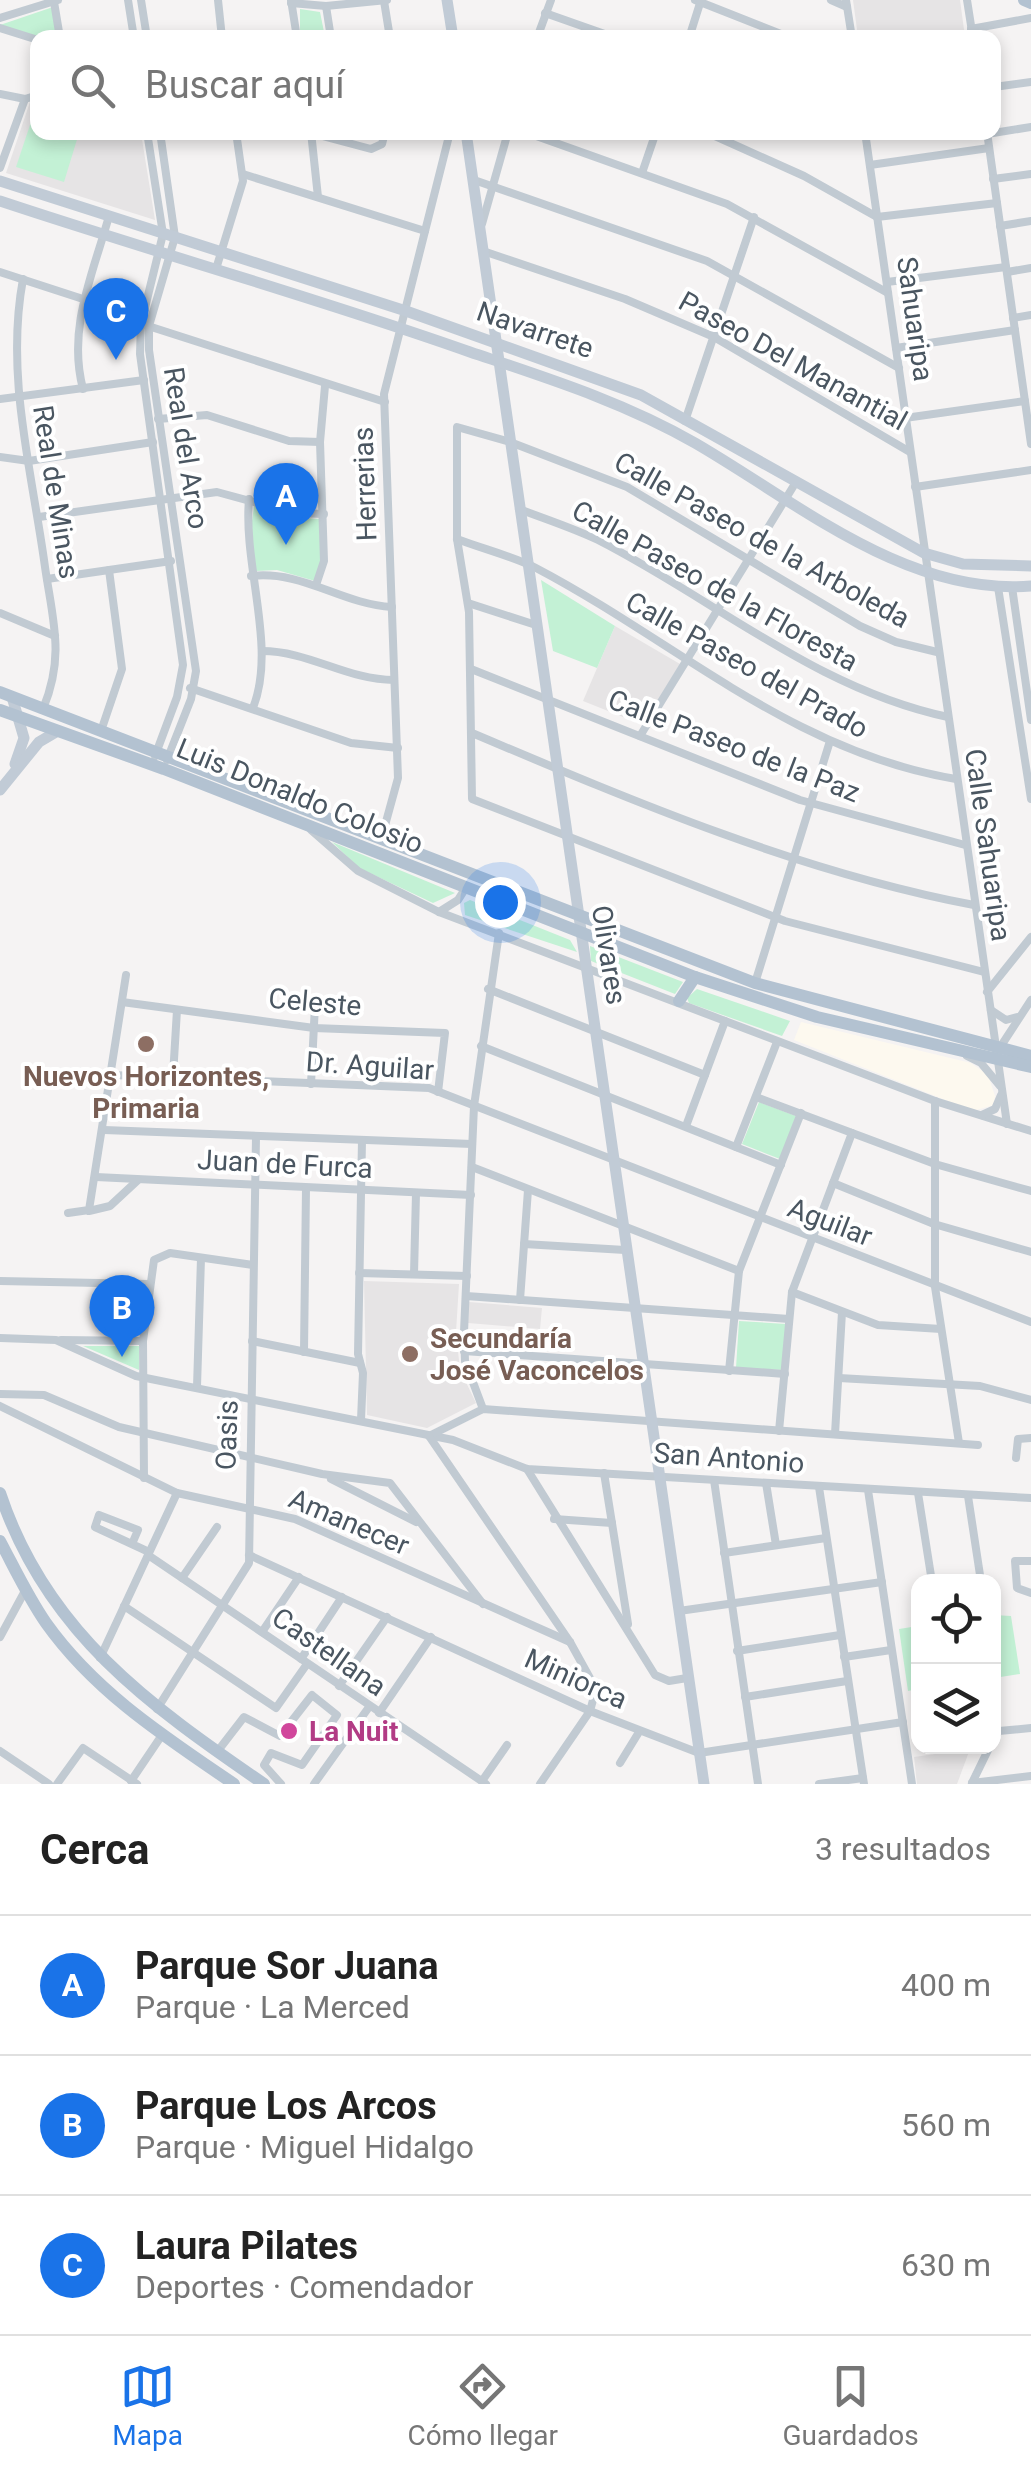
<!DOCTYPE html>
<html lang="es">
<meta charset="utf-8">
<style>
:root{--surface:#fff;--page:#f6f6f6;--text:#222;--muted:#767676;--line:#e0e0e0;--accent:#1a73e8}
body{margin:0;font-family:Roboto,sans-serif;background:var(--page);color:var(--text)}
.controls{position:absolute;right:30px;bottom:30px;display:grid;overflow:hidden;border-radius:20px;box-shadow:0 5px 15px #0003}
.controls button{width:90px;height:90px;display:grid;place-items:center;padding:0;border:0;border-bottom:2px solid var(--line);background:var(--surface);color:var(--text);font:50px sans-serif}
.you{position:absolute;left:500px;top:902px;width:35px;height:35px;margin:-25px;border:8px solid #fff;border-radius:50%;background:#1a73e8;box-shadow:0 0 0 15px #1a73e833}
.badge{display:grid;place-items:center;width:65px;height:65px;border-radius:50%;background:var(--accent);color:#fff;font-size:32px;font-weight:700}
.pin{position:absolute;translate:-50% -82px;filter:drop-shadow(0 2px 5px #0008)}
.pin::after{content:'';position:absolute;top:52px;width:35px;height:30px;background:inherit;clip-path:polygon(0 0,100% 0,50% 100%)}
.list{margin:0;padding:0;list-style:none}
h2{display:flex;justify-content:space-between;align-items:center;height:130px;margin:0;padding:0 40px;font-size:42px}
h2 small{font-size:32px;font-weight:400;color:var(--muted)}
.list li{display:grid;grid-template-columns:65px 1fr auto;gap:30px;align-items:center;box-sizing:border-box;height:140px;padding:0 40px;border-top:2px solid var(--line)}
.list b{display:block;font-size:38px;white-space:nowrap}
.list p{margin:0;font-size:32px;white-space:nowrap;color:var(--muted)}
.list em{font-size:32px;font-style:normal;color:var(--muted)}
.icon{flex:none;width:55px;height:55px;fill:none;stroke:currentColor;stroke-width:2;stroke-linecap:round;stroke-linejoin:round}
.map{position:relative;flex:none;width:1031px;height:1784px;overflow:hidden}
.search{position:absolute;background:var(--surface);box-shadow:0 5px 15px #0003;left:30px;right:30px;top:30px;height:110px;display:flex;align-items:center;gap:25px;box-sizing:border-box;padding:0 35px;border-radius:20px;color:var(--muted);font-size:38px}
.sheet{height:550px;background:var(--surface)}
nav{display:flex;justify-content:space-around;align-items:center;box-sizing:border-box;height:140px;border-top:2px solid var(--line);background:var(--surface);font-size:28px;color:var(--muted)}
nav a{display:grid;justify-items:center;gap:5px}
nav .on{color:var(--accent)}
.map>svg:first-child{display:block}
.commercial{fill:#fdf9ef}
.education{fill:#e6e4e5}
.green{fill:#c3f1d5}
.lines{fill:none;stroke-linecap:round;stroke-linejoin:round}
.street{stroke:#c1cad2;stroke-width:8}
.secondary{stroke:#c1cbd6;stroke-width:11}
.primary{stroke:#b3c2d1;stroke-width:12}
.education-dot{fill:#8d6e63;stroke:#fff;stroke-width:4}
.hotel-dot{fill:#d1479c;stroke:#fff;stroke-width:4}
.labels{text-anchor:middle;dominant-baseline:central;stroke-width:8;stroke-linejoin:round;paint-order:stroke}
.street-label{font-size:28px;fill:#4a5661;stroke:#fff}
.education-label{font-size:28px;font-weight:bold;fill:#785e54;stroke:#fff}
.hotel-label{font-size:28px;font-weight:bold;fill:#b23c85;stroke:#fff;text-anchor:start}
</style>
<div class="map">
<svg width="1031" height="1784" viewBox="0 0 1031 1784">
<rect width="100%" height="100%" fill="#f5f3f3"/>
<path class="commercial" d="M801,1022L971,1063L988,1075L995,1096L994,1105L973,1111L794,1040Z"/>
<g class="education">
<path d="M853,0H960L965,37H858Z"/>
<path d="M31,99L37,100L38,132L141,133L155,220L6,173Z"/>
<path d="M615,626L680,664L643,725L583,701Z"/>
<path d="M364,1281L459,1284L456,1332L460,1370L476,1403L427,1428L367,1415Z"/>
<path d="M469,1302L542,1308L540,1329L468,1323Z"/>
<path d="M970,1749L957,1784H917L914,1757Z"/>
</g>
<g class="green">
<path d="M53,7L57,37H39L0,25Z"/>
<path d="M300,9L320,12L325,37H300Z"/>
<path d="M36,107L38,132L79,133L64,182L16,167Z"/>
<path d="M254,506L290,517L319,519L321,561L315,581L277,570L256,571L250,536Z"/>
<path d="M541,580L615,626L597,668L553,651Z"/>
<path d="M332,842L455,893L433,903L359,868Z"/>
<path d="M470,900L570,940L577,952L465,915L464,903Z"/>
<path d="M590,946L683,982L675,994L591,961Z"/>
<path d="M697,989L790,1021L782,1036L689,1003L687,998Z"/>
<path d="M759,1102L796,1116L780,1159L742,1144Z"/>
<path d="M739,1321L786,1324L784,1370L736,1368Z"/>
<path d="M83,1346H139V1370Z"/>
<path d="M994,1615L1011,1616L1020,1674L994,1678Z"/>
<path d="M918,1626V1689L908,1691L899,1629Z"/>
</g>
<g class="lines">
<g class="street">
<path d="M128,0L134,38"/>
<path d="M141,0L147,38"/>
<path d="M218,0L222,38"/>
<path d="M291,0L297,38"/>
<path d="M695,0L791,38"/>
<path d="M831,0L847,7"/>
<path d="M846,0L852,38"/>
<path d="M967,0L973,38"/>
<path d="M384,1L390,38"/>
<path d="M54,2L60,38"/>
<path d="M291,3L326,6L387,0"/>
<path d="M326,6L331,38"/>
<path d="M545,13L616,38"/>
<path d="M0,18L58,0"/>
<path d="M0,28L38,40"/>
<path d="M971,29L1031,18"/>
<path d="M537,38L551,0"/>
<path d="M689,38L701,0"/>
<path d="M994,87L1031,82"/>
<path d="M0,94L25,99"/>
<path d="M147,132L163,234L141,324L140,354L183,665L177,697L155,756"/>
<path d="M160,132L175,237L149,326V350L196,671L191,699L167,760"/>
<path d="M311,132L318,197"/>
<path d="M525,132L727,204L888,293"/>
<path d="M706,132L804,176L877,217L997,203"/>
<path d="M865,132L1007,1124"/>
<path d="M987,132L1031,444"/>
<path d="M311,133L371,149L382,144L385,132"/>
<path d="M987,134L1031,127"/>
<path d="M870,165L989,148"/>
<path d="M0,168L25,99L38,95"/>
<path d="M642,173L656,132"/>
<path d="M243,174L425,231"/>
<path d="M993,179L1031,174"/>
<path d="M474,180L707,261L899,368"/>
<path d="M482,224L508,132"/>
<path d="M1000,226L1031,221"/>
<path d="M483,251L625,299L714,337L910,452"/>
<path d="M216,269L243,181L236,132"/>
<path d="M0,272L83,299"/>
<path d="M1007,272L1031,268"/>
<path d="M23,279C5,376 32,471 45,567C53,622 65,656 43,709"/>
<path d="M887,282L1006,267"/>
<path d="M1013,318L1031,315"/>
<path d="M145,325L385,402"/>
<path d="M896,348L1015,330"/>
<path d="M83,389C67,328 93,274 109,216"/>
<path d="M0,399L144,380"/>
<path d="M905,418L1025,401"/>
<path d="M158,419L207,415L289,441L320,442"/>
<path d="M685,421L754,217"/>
<path d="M0,457L29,461L153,442"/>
<path d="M915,487L1031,470"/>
<path d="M249,499C243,567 277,647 253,708"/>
<path d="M519,509C545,519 573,528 598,540C716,600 816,689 948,717"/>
<path d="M39,517L217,492L294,513L324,514"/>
<path d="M457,539C483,549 512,556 536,568C677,642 792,752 956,779"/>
<path d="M251,576C303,570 341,604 392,607"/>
<path d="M47,579L171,561"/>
<path d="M316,585L324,561L320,442L325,386"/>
<path d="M998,587L1031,799"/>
<path d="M1012,587L1031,720"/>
<path d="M468,603L536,625"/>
<path d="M0,613L55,636"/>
<path d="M262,651C309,651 347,680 394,680"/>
<path d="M937,652L896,642L860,626L627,487L510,442L457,427V539L469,612L472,799L785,921L984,972"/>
<path d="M471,669L800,800L965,845"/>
<path d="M190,688L351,743L398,748"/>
<path d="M101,731L122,669L109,570"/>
<path d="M472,733C635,802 800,872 974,905"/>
<path d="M640,736L796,482"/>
<path d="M311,830L358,871L439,912L935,1101L1031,1131"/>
<path d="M381,840L398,778L384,394L450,132"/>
<path d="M439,912L458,900L465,889"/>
<path d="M755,983L830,741"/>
<path d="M488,989L705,1075"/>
<path d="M987,992L1031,937"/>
<path d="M122,1002L314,1028L445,1033L438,1092"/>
<path d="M991,1010L1006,1020L1017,1017"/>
<path d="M481,1046L781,1165"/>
<path d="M999,1049L1031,1000"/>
<path d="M967,1056L981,1063L1000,1086"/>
<path d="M112,1075L429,1088L1031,1322"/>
<path d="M173,1076L177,1010"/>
<path d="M311,1084L315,1005"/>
<path d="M756,1097L935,1164L1031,1191"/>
<path d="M935,1101V1287L959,1443"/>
<path d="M982,1115L995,1109L1001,1095"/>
<path d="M686,1126L725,1021"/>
<path d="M104,1130L472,1144"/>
<path d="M736,1147L777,1042"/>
<path d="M472,1167L739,1271"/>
<path d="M96,1177L471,1195"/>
<path d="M833,1183L934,1224L1031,1252"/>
<path d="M89,1211L110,1206L138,1180"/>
<path d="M68,1213L89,1210L126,975"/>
<path d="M524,1244L625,1250"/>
<path d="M359,1273L467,1276"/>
<path d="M414,1274L416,1193"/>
<path d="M0,1281L149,1284"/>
<path d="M792,1292L878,1325L941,1329"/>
<path d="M466,1296L789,1319"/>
<path d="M520,1300L528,1190"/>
<path d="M0,1338L56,1340L136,1376L453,1440L527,1469L1031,1498"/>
<path d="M61,1340L143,1341"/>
<path d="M252,1341L360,1363"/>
<path d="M464,1351L785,1374"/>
<path d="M304,1352L306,1188"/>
<path d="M729,1371L739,1271L801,1113"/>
<path d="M839,1378L980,1386L1031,1400"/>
<path d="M197,1387L201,1258"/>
<path d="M0,1394L44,1395L119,1427L322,1474L390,1483L483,1604"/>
<path d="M0,1406L177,1493L295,1519L570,1642"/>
<path d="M483,1409L465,1361L464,1332L474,1106L499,933"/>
<path d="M361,1420L363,1373L358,1354L362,1140"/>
<path d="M779,1431L792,1292L852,1133"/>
<path d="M835,1434L842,1312"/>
<path d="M429,1436L483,1409L978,1445"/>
<path d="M429,1436L570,1642L596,1689L590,1711L540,1784"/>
<path d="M1016,1458L1018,1439L1031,1438"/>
<path d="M527,1469L655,1675L669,1681L687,1678"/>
<path d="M604,1473L628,1624"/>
<path d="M144,1478L143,1341L154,1260L170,1253L253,1265"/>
<path d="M331,1479L416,1522"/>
<path d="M714,1480L758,1784"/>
<path d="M766,1483L776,1545"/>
<path d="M819,1487L864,1784"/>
<path d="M868,1490L912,1784"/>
<path d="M918,1493L932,1582"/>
<path d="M554,1519L612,1523"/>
<path d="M132,1544L138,1530L99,1515L95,1527L149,1552"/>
<path d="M724,1553L826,1538"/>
<path d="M148,1555L486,1784"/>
<path d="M249,1555L590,1711L699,1753L903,1722"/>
<path d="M1031,1561H1015L1017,1588L1031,1593"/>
<path d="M182,1578L217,1527"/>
<path d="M959,1582L978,1579L980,1575L968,1496"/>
<path d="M124,1606L276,1708L307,1664"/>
<path d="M679,1611L882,1582"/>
<path d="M262,1632L299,1577"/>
<path d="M0,1637L26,1589"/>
<path d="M737,1651L840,1635"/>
<path d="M844,1657L891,1650"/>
<path d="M100,1658L177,1493"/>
<path d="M301,1659L342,1597"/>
<path d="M339,1686L387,1617"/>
<path d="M745,1697L847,1681"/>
<path d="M157,1709L249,1563L256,1137"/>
<path d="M379,1713L431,1637"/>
<path d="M994,1739L999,1731L1031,1728"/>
<path d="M0,1751L49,1784"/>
<path d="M217,1752L244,1717L280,1736L312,1695L337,1715L302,1765L271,1753L264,1765L281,1784"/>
<path d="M620,1763L639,1732"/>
<path d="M131,1781L162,1735"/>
<path d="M482,1781L507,1745"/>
<path d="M972,1783L1031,1776"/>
<path d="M972,1783L990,1746"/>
<path d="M57,1784L83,1748L137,1784"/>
<path d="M314,1784L369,1707"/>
<path d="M819,1784L863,1778"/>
</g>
<g class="secondary">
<path d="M447,0L453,38"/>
<path d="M466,132L704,1784"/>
<path d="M0,181L406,311L641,395L924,553L963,564L1031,566"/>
<path d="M0,201C156,253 315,297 470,352C547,378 624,402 695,443C797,502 906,596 1031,586"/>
<path d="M12,697L24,738L15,764"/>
<path d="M0,790L39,742L56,732"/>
</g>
<g class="primary">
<path d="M1024,0L1031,3"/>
<path d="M0,692L755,983L1031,1056"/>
<path d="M0,710L164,769L695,977L817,1017L1031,1067"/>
<path d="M679,1001L695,977"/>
<path d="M0,1493C46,1632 149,1705 264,1784"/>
<path d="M0,1541C15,1569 28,1597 46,1623C95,1692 165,1737 234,1784"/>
</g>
</g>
<g class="education-dot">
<circle cx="146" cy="1044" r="10"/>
<circle cx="410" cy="1354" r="10"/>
</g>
<circle class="hotel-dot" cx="289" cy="1731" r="10"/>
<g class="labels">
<g class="street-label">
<text transform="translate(915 319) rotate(82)">Sahuaripa</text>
<text transform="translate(535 330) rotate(19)">Navarrete</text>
<text transform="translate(793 361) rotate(29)">Paseo Del Manantial</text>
<text transform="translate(186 448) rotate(81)">Real del Arco</text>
<text transform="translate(365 484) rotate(-92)">Herrerias</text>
<text transform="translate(56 492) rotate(81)">Real de Minas</text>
<text transform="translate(762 540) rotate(29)">Calle Paseo de la Arboleda</text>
<text transform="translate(715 586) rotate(29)">Calle Paseo de la Floresta</text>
<text transform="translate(747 665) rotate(29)">Calle Paseo del Prado</text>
<text transform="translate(734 746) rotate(21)">Calle Paseo de la Paz</text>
<text transform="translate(300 796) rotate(22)">Luis Donaldo Colosio</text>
<text transform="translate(988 845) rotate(82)">Calle Sahuaripa</text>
<text transform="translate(609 955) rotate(81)">Olivares</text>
<text transform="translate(315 1002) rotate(5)">Celeste</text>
<text transform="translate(370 1066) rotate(4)">Dr. Aguilar</text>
<text transform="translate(285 1164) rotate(3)">Juan de Furca</text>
<text transform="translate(830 1222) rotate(21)">Aguilar</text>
<text transform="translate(227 1435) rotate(-88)">Oasis</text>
<text transform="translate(729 1458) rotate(4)">San Antonio</text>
<text transform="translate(349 1522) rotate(23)">Amanecer</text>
<text transform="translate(329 1652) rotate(35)">Castellana</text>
<text transform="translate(576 1679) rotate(24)">Miniorca</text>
</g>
<g class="education-label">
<text x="146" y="1076">Nuevos Horizontes,<tspan x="146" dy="32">Primaria</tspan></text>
<text x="430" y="1338" text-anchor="start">Secundaría<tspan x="430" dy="32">José Vaconcelos</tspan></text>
</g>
<g class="hotel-label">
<text x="309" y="1731">La Nuit</text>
</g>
</g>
</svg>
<div class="controls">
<button><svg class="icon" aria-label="locate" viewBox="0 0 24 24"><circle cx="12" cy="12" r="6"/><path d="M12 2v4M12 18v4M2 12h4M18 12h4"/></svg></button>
<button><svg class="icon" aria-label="layers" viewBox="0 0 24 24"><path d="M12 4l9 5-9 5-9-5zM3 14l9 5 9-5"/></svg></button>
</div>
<div class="you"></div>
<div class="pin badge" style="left:286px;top:545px">A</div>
<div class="pin badge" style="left:122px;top:1357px">B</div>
<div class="pin badge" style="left:116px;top:360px">C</div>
<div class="search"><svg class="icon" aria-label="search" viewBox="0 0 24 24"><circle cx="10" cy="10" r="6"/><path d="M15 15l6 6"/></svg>Buscar aquí</div>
</div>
<section class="sheet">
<h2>Cerca<small>3 resultados</small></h2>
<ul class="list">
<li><span class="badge">A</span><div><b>Parque Sor Juana</b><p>Parque · La Merced</p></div><em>400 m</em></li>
<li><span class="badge">B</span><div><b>Parque Los Arcos</b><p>Parque · Miguel Hidalgo</p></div><em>560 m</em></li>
<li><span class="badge">C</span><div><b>Laura Pilates</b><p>Deportes · Comendador</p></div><em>630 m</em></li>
</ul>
</section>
<nav>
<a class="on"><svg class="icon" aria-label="map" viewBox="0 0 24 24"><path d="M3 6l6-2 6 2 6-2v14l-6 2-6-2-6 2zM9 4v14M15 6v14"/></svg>Mapa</a>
<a><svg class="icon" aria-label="directions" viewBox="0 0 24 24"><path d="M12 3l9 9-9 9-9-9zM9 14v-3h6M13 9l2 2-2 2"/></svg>Cómo llegar</a>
<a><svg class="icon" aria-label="saved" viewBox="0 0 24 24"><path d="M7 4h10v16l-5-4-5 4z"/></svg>Guardados</a>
</nav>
